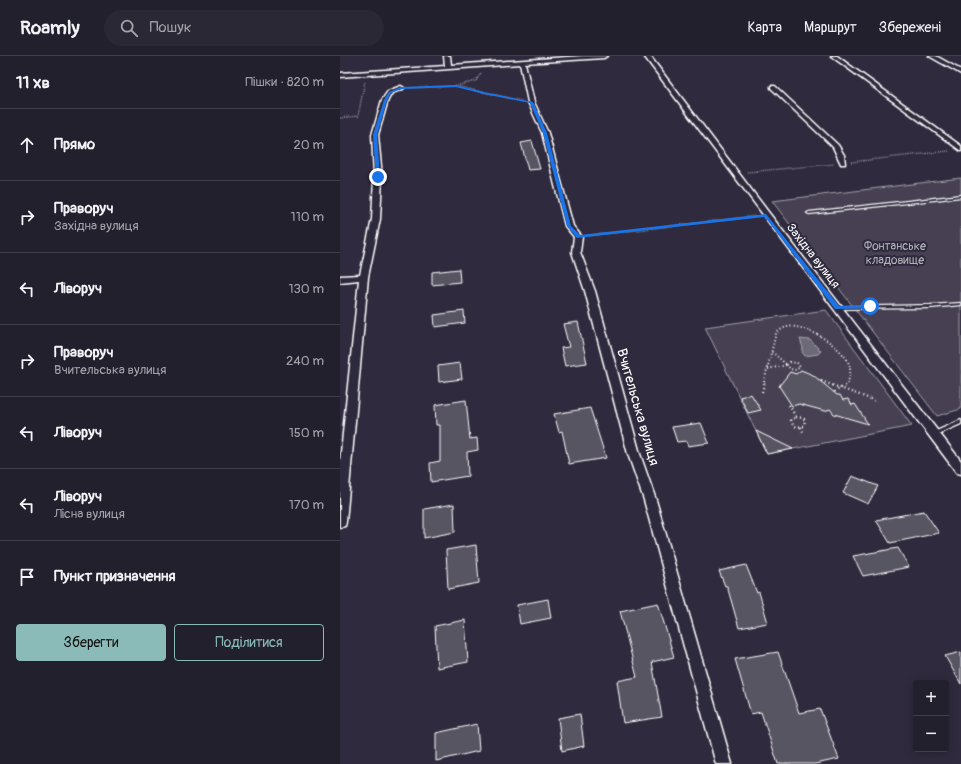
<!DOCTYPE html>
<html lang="uk">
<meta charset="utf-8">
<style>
:root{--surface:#23202e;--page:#2b2836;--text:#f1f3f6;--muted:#a3a3aa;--line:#403e4a;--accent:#8bbbb9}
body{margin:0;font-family:Pangolin,sans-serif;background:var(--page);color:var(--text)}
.controls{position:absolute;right:12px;bottom:12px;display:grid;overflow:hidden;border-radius:4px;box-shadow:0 2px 10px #0003}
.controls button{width:36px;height:36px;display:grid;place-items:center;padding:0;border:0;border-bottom:1px solid var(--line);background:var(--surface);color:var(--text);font:20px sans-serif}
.stop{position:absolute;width:12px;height:12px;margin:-9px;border:3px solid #1a73e8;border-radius:50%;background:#fff}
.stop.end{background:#1a73e8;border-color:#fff;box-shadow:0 1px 4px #0008}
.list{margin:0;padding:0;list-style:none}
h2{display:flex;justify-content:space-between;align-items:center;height:52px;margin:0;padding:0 16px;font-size:17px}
h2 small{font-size:13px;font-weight:400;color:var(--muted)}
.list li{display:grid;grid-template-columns:26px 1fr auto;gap:12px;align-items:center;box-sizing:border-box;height:72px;padding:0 16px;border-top:1px solid var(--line)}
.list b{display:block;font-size:15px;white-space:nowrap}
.list p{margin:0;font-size:13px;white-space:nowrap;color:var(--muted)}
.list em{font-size:13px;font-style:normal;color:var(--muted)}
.actions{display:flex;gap:8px;padding:12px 16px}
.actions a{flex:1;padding:9px 0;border:1px solid var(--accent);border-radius:4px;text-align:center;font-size:14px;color:var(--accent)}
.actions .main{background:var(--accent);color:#111}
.icon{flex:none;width:22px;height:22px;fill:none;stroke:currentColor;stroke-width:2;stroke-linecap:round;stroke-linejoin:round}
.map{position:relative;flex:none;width:621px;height:708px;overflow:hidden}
header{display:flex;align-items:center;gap:24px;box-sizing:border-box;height:56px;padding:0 20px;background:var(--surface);border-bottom:1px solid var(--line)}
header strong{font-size:19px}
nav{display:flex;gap:22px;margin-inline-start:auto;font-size:14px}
.search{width:280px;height:36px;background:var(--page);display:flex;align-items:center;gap:10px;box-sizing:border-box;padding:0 14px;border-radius:22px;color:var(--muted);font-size:15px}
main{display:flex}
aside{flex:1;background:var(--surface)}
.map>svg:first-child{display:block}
.green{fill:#464152;stroke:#a2a0a8}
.water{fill:#6d6a77;stroke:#a7a6ad}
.building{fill:#595564;stroke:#fff}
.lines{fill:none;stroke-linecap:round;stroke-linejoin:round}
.lane-casing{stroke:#fff;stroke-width:2.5}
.street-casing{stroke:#fff;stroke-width:3}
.path-far2{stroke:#fff;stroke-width:1.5;stroke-dasharray:0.5 1.5;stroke-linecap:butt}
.path-far1{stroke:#fff;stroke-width:2;stroke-dasharray:1 2.5;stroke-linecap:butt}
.path{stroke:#fff;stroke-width:2.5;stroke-dasharray:1 3;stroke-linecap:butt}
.lane{fill:#2f2a3d;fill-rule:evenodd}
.street{fill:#2f2a3d;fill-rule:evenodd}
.route{fill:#1a73e8}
.labels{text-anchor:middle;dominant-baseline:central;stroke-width:4;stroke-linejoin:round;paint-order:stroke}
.far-park-label{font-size:12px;fill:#b5b3ba;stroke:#2f2a3d}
.far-street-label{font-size:12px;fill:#fff;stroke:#2f2a3d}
.street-label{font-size:14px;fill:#fff;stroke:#2f2a3d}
</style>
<header>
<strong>Roamly</strong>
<div class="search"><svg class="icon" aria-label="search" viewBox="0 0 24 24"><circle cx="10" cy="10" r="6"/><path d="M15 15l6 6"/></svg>Пошук</div>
<nav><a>Карта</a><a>Маршрут</a><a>Збережені</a></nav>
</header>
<main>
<aside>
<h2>11 хв<small>Пішки · 820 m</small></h2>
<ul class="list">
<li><svg class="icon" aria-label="ahead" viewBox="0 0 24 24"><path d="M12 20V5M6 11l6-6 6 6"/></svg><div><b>Прямо</b></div><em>20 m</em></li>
<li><svg class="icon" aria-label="right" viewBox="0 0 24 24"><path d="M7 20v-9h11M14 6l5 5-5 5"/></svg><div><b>Праворуч</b><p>Західна вулиця</p></div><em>110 m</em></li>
<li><svg class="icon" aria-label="left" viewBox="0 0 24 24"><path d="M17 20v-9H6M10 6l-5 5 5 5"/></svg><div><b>Ліворуч</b></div><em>130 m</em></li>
<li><svg class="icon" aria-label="right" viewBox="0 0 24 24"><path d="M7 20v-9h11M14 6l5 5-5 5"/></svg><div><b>Праворуч</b><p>Вчительська вулиця</p></div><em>240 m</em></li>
<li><svg class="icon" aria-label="left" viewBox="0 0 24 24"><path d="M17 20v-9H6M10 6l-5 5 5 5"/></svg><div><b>Ліворуч</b></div><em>150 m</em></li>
<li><svg class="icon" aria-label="left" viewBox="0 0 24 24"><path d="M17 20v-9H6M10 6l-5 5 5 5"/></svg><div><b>Ліворуч</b><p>Лісна вулиця</p></div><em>170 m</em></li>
<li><svg class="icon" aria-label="arrive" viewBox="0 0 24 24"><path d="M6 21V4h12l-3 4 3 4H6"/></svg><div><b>Пункт призначення</b></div></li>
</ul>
<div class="actions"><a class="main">Зберегти</a><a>Поділитися</a></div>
</aside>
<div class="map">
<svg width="621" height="708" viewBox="0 0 621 708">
<rect width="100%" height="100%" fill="#2f2a3d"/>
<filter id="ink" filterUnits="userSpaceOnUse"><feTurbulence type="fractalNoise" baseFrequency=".025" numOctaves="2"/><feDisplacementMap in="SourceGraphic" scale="8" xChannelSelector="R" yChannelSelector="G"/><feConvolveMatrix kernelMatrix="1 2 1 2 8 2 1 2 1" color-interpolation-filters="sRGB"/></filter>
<g filter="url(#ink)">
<g class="green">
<path d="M621,122V353L597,360L432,145Z"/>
<path d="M486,254L572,370L427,398L365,271Z"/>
</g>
<path class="water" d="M460,283L470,284L481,295L478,298L465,300L462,296L463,292Z"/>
<g class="building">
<path d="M192,85L200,113L188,114L181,87Z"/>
<path d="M119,213L120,226L92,229V216Z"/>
<path d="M124,255L125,267L95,271L94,259Z"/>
<path d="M238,266L247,307L225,310L221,292L229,291L223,268Z"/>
<path d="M120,307L122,323L99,326L98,310Z"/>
<path d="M461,314L473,319L497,339H500L503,344L508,343L512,349L515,348L528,368L494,358L490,353L485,355L459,348L452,350L439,330L450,316L456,318Z"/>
<path d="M411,338L421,354L408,357L400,341Z"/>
<path d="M126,344L130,383L137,382L138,394L127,396L128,420L91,426L90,407L100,405V369H96L95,349Z"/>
<path d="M250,352L266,402L229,408L222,375L219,376L214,358Z"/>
<path d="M361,367L369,387L348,390L346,385L337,386L332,371Z"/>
<path d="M416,375L453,393L427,398Z"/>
<path d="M512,420L538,430L528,448L503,437Z"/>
<path d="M114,448L115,476L84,482V453Z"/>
<path d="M584,455L599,477L550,487L536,464Z"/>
<path d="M136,489L139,527L108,533L106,494Z"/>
<path d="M558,492L569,511L523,520L513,500Z"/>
<path d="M406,509L417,537L419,536L428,567L399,572L387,530H385L379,515Z"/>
<path d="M208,543L211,562L180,568L177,549Z"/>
<path d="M318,547L334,601L312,606L322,661L283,667L277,625L297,621L280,555Z"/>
<path d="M125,564L128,606L97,612L95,570Z"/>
<path d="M438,596L459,657L480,653L499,703L475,708H438L421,656L411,658L395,603Z"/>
<path d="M621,596V628L605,600Z"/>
<path d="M240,658L244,690L222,695L218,662Z"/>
<path d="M137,668L139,695L96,705V677Z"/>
</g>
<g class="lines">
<g class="lane-casing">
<g id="lane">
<path d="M621,139V141L469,158L467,157L469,156Z"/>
<path d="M621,247V249L590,252L497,253L495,252L497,251L590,249Z"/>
<path d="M621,364V368L596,379H592L591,378L592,377Z"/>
</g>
</g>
<g class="street-casing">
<g id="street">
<path d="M104,0H110L111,9L242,0H267L264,2L185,7L194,46L208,77L233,170L242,181L240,196L255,235L300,398L316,444L392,708H376L304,444L288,398L245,235L232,196L234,181L225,170L202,77L188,46L180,8L0,21V17L105,10Z"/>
<path d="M304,0H310L429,157L621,405V418L617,417Z"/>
<path d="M491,0H497L621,90V95Z"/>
<path d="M589,0H596L621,14V18Z"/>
<path d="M61,30L64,32L63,33L52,37L48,44L38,79L42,121L40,163L28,221L6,466L5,470L0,471V406L19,224L0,226V220L20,219L32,163L34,121L32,79L42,44L48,35Z"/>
<path d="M431,30H435L498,89L504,99L505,108H501L493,91L431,32Z"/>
</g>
</g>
<g class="path-far2">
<path d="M119,29L136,25L141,17"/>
<path d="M69,32L116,30L182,45"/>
<path d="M0,62L18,60L25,25"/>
<path d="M511,106L609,95"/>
<path d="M407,116L494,108"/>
<path d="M248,180L415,160"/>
</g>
<g class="path-far1">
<path d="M450,306L457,307L460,311L456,314L450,313L447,309Z"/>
<path d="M428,313L447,309L432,296"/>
<path d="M478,324L484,326"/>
<path d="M424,326L436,277C439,275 443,272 447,271C465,267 503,291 509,308C511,314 510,320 508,326"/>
</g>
<g class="path">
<path d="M481,325L536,345"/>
<path d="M422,336L425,325"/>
<path d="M494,336L507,329L508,325"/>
<path d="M449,349L456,361"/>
<path d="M456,361L463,362L465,364L464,370L457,371L453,369L451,364Z"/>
<path d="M461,371L464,378"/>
</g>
<use href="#lane" class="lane"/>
<use href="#street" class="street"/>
</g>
</g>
<path class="route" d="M116,29L144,36L193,46L207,77L231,170L240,179L426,158L499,250L530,249L533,250L530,252L495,253L425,161L237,182L227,170L203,77L190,47L144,38L116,31L61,33L51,37L47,44L37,79L40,121L36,122L33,79L44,44L49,36L61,31Z"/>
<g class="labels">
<g class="far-park-label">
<text x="555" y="190">Фонтанське<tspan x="555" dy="14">кладовище</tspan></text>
</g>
<g class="far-street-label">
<text transform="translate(473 200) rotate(52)">Західна вулиця</text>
</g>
<g class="street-label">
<text transform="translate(298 351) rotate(74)">Вчительська вулиця</text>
</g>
</g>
</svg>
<div class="controls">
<button>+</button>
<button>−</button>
</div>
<div class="stop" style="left:530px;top:250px"></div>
<div class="stop end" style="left:38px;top:121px"></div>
</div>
</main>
